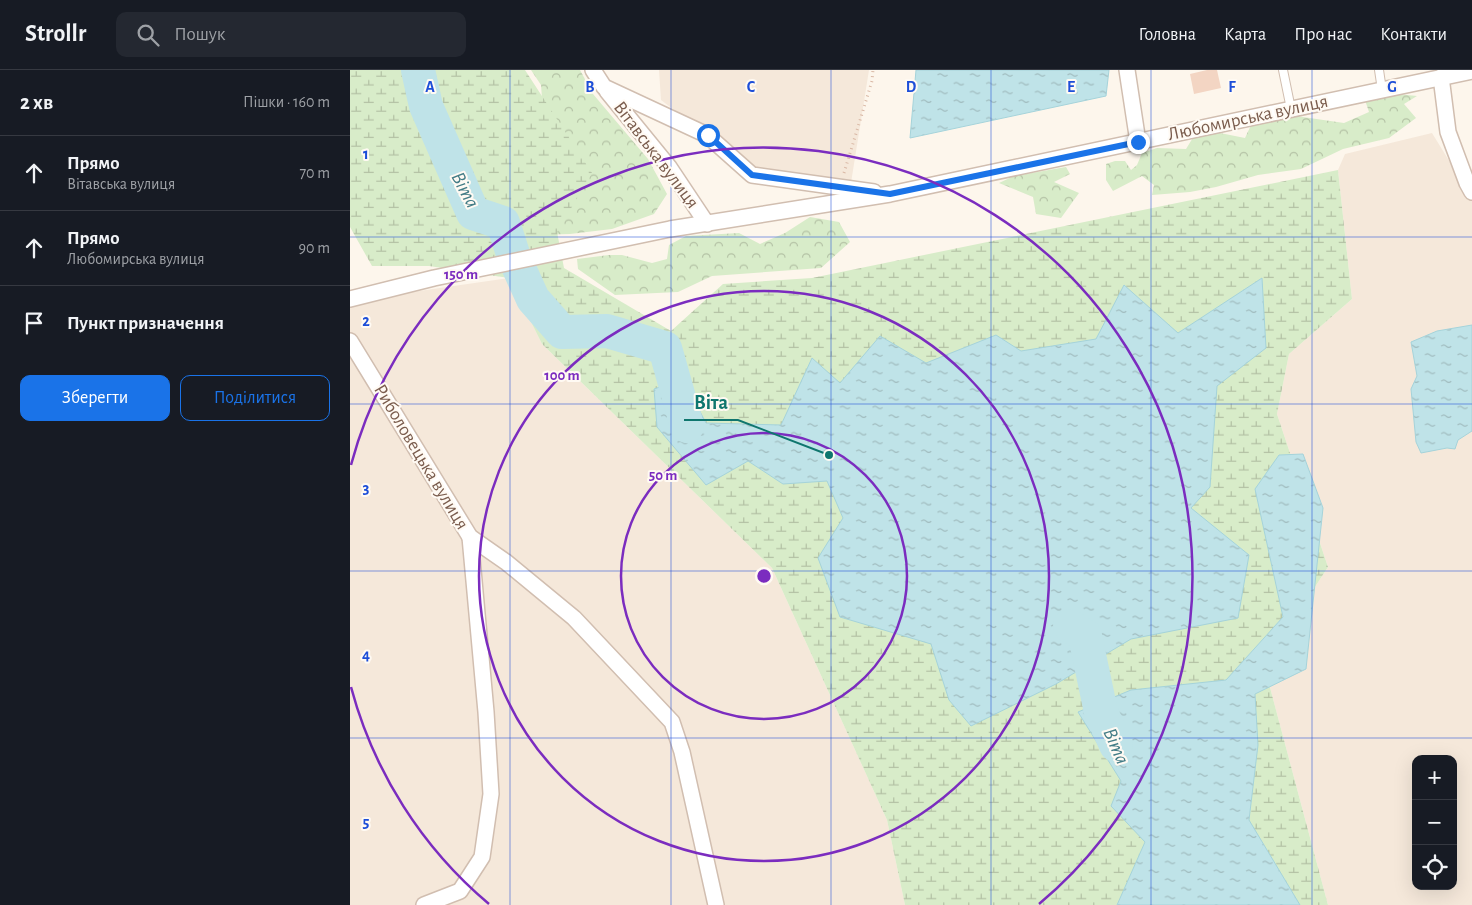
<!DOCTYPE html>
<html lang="uk">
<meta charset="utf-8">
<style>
:root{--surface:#171b24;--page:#242831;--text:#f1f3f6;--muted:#9ea1a6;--line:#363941;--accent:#1a73e8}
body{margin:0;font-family:"Alegreya Sans",sans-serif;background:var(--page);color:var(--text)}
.controls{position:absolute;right:15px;bottom:15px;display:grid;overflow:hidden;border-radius:10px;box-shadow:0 5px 20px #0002}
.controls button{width:45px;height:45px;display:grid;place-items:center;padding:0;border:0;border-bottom:1px solid var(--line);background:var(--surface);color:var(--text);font:25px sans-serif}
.stop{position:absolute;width:15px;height:15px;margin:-11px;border:4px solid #1a73e8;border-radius:50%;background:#fff}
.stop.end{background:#1a73e8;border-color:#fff;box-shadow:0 1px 5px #0008}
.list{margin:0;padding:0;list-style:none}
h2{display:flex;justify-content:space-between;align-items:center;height:65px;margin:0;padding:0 20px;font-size:21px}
h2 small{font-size:16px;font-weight:400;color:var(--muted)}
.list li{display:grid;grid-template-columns:32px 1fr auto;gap:15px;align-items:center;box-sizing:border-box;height:75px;padding:0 20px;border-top:1px solid var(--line)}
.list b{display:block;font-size:19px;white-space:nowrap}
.list p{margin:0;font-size:16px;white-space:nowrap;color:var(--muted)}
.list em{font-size:16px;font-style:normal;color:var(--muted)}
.actions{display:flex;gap:10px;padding:15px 20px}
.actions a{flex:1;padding:11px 0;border:1px solid var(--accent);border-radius:10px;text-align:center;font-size:18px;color:var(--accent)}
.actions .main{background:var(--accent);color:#fff}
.icon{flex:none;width:28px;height:28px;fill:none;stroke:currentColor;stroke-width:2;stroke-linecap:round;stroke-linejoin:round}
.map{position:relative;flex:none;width:1122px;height:835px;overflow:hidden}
header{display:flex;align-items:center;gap:30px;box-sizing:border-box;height:70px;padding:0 25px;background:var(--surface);border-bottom:1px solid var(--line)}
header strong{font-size:24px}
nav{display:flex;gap:28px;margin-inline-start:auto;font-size:18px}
.search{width:350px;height:45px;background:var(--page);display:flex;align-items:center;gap:12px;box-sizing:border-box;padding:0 18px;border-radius:10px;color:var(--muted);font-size:19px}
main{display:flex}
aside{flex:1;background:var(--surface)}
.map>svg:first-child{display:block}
.residential{fill:#f5e8da;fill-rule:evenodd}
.forest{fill:url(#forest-crowns)}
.wetland{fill:url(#wetland-marsh)}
.water{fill:url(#water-ripples);stroke:#a5d3da}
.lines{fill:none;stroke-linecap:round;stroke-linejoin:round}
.river{stroke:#bfe3e8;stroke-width:34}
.building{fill:#f3d5c3}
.lane-casing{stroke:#d1beb0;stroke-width:10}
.street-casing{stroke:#d1beb0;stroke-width:18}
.path{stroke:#d9b8a5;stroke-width:3;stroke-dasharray:1 4;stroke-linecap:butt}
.lane{stroke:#fff;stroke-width:8}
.street{stroke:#fff;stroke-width:15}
.route{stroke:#1a73e8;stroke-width:6}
.grid{fill:none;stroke:#1d4ed8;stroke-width:1;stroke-opacity:0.55}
.ring{fill:none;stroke:#7b2cbf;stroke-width:2.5}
.labels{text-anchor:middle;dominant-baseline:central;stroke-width:4;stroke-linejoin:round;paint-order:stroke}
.street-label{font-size:19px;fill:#7a5c4d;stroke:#fffaf3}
.water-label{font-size:20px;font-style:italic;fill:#437c86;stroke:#fffaf3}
.grid-label{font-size:16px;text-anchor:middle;font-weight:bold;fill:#1d4ed8;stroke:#fffaf3;stroke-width:4;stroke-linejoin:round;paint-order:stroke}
.centre{fill:#7b2cbf;stroke:#fffaf3;stroke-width:2.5}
.ring-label{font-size:15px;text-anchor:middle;font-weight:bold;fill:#7b2cbf;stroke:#fffaf3;stroke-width:4;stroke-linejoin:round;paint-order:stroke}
.leader{fill:none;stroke:#0f766e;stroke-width:2}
.callout-dot{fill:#0f766e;stroke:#fffaf3;stroke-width:2}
.callout-label{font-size:20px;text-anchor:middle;font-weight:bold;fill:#0f766e;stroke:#fffaf3;stroke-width:4;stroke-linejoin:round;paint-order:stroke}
</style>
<header>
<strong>Strollr</strong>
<div class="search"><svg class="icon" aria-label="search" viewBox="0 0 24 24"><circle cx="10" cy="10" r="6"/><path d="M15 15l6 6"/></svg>Пошук</div>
<nav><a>Головна</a><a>Карта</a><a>Про нас</a><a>Контакти</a></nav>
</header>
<main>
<aside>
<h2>2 хв<small>Пішки · 160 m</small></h2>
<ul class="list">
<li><svg class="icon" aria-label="ahead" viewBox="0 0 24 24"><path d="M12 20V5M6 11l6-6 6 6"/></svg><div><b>Прямо</b><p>Вітавська вулиця</p></div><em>70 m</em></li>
<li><svg class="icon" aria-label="ahead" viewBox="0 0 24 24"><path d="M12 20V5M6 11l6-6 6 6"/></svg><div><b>Прямо</b><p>Любомирська вулиця</p></div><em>90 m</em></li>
<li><svg class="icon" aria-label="arrive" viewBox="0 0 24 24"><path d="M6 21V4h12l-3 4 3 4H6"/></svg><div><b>Пункт призначення</b></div></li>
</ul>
<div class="actions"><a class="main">Зберегти</a><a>Поділитися</a></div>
</aside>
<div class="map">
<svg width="1122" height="835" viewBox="0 0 1122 835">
<defs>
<pattern id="forest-crowns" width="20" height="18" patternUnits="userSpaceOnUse" patternTransform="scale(1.25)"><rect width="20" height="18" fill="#d8ecc9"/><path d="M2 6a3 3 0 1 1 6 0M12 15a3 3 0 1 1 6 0" fill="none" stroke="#b4c2a5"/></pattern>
<pattern id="wetland-marsh" width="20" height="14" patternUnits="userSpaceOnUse" patternTransform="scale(1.25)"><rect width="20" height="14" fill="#d8ecc9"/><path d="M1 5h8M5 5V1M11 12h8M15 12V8" fill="none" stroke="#b4c2a5"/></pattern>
<pattern id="water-ripples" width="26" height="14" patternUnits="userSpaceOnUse" patternTransform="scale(1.25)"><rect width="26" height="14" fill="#bfe3e8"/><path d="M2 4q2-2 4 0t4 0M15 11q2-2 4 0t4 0" fill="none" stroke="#a0bbbe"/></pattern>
</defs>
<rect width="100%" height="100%" fill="#fdf6ec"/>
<g class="residential">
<path d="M309,0H519L500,119L402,105L357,65L311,30Z"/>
<path d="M1082,63L1122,128V835H978L914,595L978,497L927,344L939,284L1002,229L988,100L995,84ZM1066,689H1103V816H1066Z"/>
<path d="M159,208L192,274L422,498L537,750L555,835H0V231Z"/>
</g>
<g class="forest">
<path d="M181,0H230L243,24L298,89L317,124L304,144L262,159L220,164L183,165L194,55L191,15Z"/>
<path d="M1047,24L1067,26L1054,34L1066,48L1039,68L993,79L951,99L908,105L866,117L840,122L802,125L804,115L792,106L763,121L756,110V94L765,91H775L781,100L787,95L792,83L807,78L836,79L844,66L870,63L895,68L902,53L946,46L994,53L1019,42L1015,30Z"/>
<path d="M716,97L720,104L704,112L729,123L711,148L686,144L683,127L649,113L664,106Z"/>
<path d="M460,147L489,152L500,172L471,198L362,206L328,222L265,225L228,199L227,189L259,185H272L302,193L317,189L319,175L336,166L389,163L410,174L435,163Z"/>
</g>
<path class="wetland" d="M0,0H175L242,103L207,162L214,198L321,261L373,214L462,208L988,100L1002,229L939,284L927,344L978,497L914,595L978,835H555L537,750L422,498L192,274L159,208L79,196H22L0,157Z"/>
<g class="water">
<path d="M566,0H759L756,26L560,68Z"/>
<path d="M912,208L916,278L867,316L860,417L841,438L899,485L888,548L781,569L706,614L621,656L599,630L581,574L490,547L468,488L493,448L477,411L433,414L398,391L356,415L307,357L304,319L333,309L356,353L431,355L462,288L490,313L530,266L576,293L646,265L671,281L746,269L774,215L828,263Z"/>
<path d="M1122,255V361L1108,370L1105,379L1097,378L1071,383L1066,372L1061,319L1067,306L1061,272L1087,261Z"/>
<path d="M953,384L973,438L956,599L905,624L908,675L899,750L950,835H767L795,772L761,736L771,711L728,642L781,620L876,610L933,547L905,419L929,385Z"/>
</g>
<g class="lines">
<g class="river">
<path d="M68,0L76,36L123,143L153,153L164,187L183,229L212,262L257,261L315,278L337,356"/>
<path d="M720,556L735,566L751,642L766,675"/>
</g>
</g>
<path class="building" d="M857,0H867L871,18L844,24L840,4Z"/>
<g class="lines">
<g class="lane-casing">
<g id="lane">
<path d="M933,0L941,39"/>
<path d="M1029,0L1032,20"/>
</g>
</g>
<g class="street-casing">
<g id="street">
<path d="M243,0L254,17L357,65L402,105L524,122"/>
<path d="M777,0L788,72"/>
<path d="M1091,7L1098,62L1117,113L1122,122"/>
<path d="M257,21L319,97L357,154"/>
<path d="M0,229L84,208L320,159L540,124L1122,1"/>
<path d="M0,271L120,467L156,492L224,548L322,652L332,682L366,835"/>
<path d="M74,835L110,821L132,787L141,724L136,642L120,467"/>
</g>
</g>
<path class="path" d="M494,103L522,11L523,0"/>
<use href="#lane" class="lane"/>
<use href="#street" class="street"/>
</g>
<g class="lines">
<path class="route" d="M358,65L402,105L540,124L788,72"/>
</g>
<path class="grid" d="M160,0V835M321,0V835M481,0V835M641,0V835M801,0V835M962,0V835M0,167H1122M0,334H1122M0,501H1122M0,668H1122"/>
<g class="ring">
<circle cx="414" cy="506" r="143"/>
<circle cx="414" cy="506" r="285"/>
<path d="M139 834A428 428 0 0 1 1 617M1 395A428 428 0 1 1 689 834"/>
</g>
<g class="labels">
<g class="street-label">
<text transform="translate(898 48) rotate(-12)">Любомирська вулиця</text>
<text transform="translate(306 85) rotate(53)">Вітавська вулиця</text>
<text transform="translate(71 387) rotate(59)">Риболовецька вулиця</text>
</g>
<g class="water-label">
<text transform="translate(115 120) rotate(62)">Віта</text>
<text transform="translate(766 676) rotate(66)">Віта</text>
</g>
</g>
<g class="grid-label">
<text x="80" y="22">A</text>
<text x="240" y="22">B</text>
<text x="401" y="22">C</text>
<text x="561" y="22">D</text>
<text x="721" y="22">E</text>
<text x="882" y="22">F</text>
<text x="1042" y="22">G</text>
<text x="16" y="89">1</text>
<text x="16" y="256">2</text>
<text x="16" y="423">3</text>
<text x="16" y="590">4</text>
<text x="16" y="757">5</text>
</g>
<circle cx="414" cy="506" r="8" class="centre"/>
<g class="ring-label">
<text x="111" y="209">150 m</text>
<text x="212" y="310">100 m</text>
<text x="313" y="410">50 m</text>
</g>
<path class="leader" d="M479 385L388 350H334"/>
<circle class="callout-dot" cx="479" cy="385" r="5"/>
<g class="callout-label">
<text x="361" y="339">Віта</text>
</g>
</svg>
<div class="controls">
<button>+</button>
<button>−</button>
<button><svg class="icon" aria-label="locate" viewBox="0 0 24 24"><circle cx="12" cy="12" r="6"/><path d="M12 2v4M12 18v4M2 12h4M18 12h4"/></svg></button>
</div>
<div class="stop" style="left:358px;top:65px"></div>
<div class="stop end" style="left:788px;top:72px"></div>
</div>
</main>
